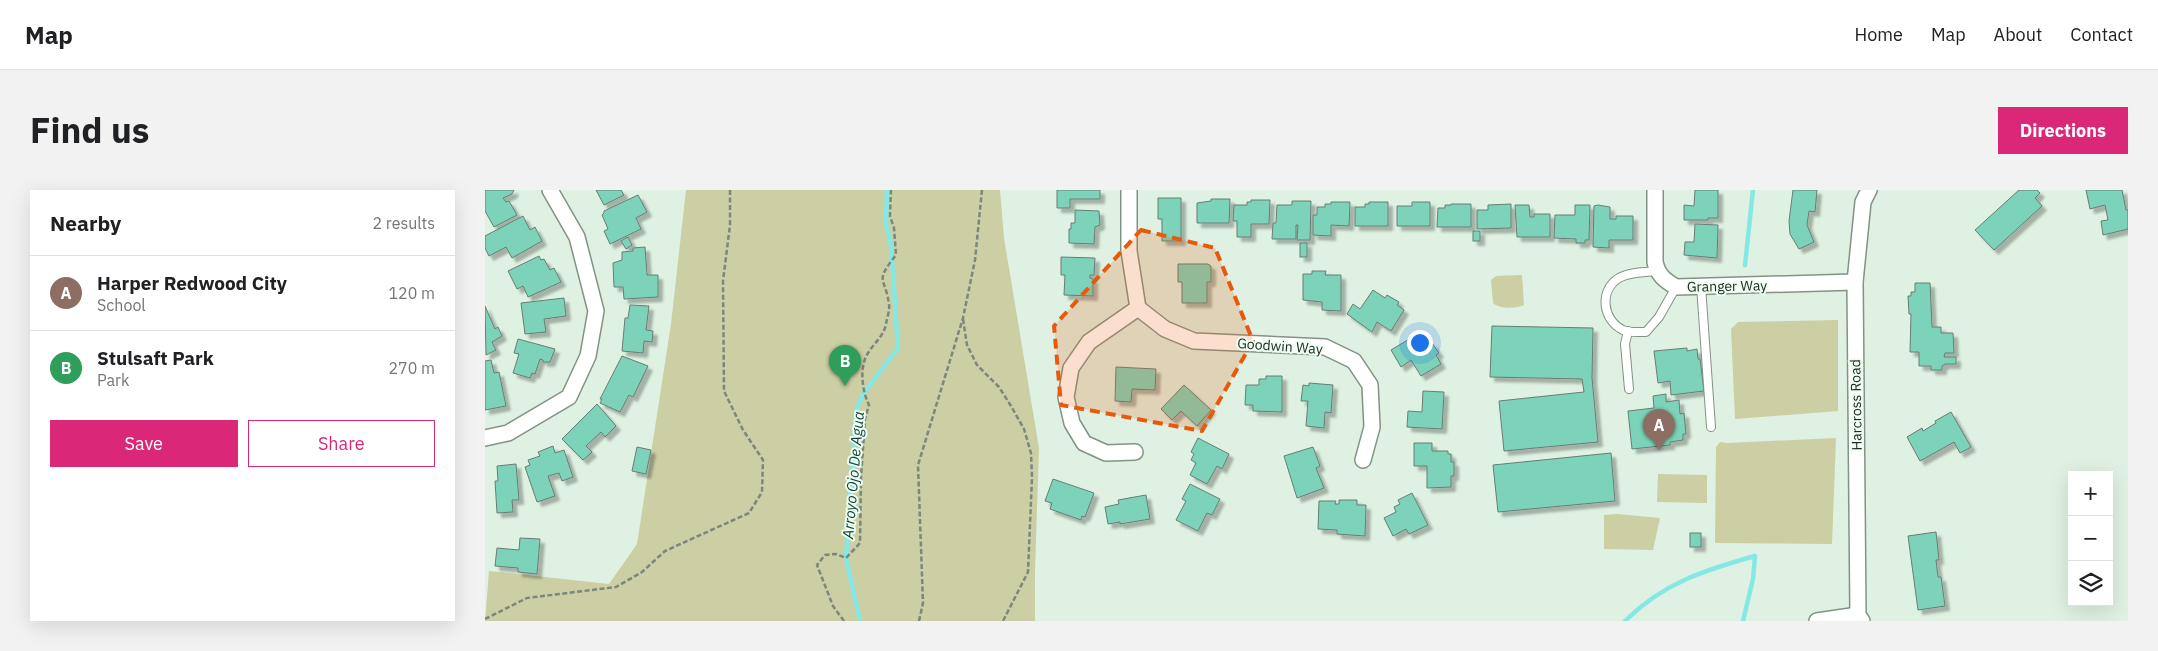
<!DOCTYPE html>
<meta charset="utf-8">
<style>
:root{--surface:#fff;--page:#f2f2f2;--text:#202124;--muted:#757577;--line:#e0e0e0;--accent:#db2777}
body{margin:0;font-family:"IBM Plex Sans",sans-serif;background:var(--page);color:var(--text)}
.controls{position:absolute;right:15px;bottom:15px;display:grid;overflow:hidden;border-radius:0px;box-shadow:0 5px 20px #0002}
.controls button{width:45px;height:45px;display:grid;place-items:center;padding:0;border:0;border-bottom:1px solid var(--line);background:var(--surface);color:var(--text);font:25px sans-serif}
.you{position:absolute;left:934px;top:152px;width:18px;height:18px;margin:-12px;border:4px solid #fff;border-radius:50%;background:#1a73e8;box-shadow:0 0 0 8px #1a73e833}
.badge{display:grid;place-items:center;width:32px;height:32px;border-radius:50%;background:var(--accent);color:#fff;font-size:16px;font-weight:700}
.pin{position:absolute;translate:-50% -41px;filter:drop-shadow(0 1px 2px #0008)}
.pin::after{content:'';position:absolute;top:26px;width:18px;height:15px;background:inherit;clip-path:polygon(0 0,100% 0,50% 100%)}
.list{margin:0;padding:0;list-style:none}
h2{display:flex;justify-content:space-between;align-items:center;height:65px;margin:0;padding:0 20px;font-size:21px}
h2 small{font-size:16px;font-weight:400;color:var(--muted)}
.list li{display:grid;grid-template-columns:32px 1fr auto;gap:15px;align-items:center;box-sizing:border-box;height:75px;padding:0 20px;border-top:1px solid var(--line)}
.list b{display:block;font-size:19px;white-space:nowrap}
.list p{margin:0;font-size:16px;white-space:nowrap;color:var(--muted)}
.list em{font-size:16px;font-style:normal;color:var(--muted)}
.actions{display:flex;gap:10px;padding:15px 20px}
.actions a{flex:1;padding:11px 0;border:1px solid var(--accent);border-radius:0px;text-align:center;font-size:18px;color:var(--accent)}
.actions .main{background:var(--accent);color:#fff}
.icon{flex:none;width:28px;height:28px;fill:none;stroke:currentColor;stroke-width:2;stroke-linecap:round;stroke-linejoin:round}
.map{position:relative;flex:none;width:1643px;height:431px;overflow:hidden;border-radius:0px}
header{display:flex;align-items:center;gap:30px;box-sizing:border-box;height:70px;padding:0 25px;background:var(--surface);border-bottom:1px solid var(--line)}
header strong{font-size:24px}
nav{display:flex;gap:28px;margin-inline-start:auto;font-size:18px}
.intro{display:flex;align-items:center;justify-content:space-between;box-sizing:border-box;height:120px;padding:0 30px}
h1{margin:0;font-size:35px}
.button{padding:12px 22px;border-radius:0px;background:var(--accent);color:#fff;font-size:18px;font-weight:700}
main{display:flex;gap:30px;padding:0 30px}
aside{flex:1;background:var(--surface);border-radius:0px;box-shadow:0 5px 20px #0002}
.map>svg:first-child{display:block}
.green{fill:#cccea3}
.lines{fill:none;stroke-linecap:round;stroke-linejoin:round}
.stream{stroke:#86e8e5;stroke-width:4.5}
.building{fill:#7dd3b9;stroke:#677d75;filter:url(#shadow)}
.lane-casing{stroke:#829386;stroke-width:10}
.street-casing{stroke:#829386;stroke-width:18}
.path{stroke:#7b877d;stroke-width:2.5;stroke-dasharray:5 2.5;stroke-linecap:butt}
.lane{stroke:#fff;stroke-width:8}
.street{stroke:#fff;stroke-width:15}
.marked{fill:#e8590c;fill-opacity:0.2;stroke:#e8590c;stroke-width:4;stroke-dasharray:10 6;stroke-linejoin:round}
.labels{text-anchor:middle;dominant-baseline:central;stroke-width:4;stroke-linejoin:round;paint-order:stroke}
.street-label{font-size:14px;fill:#232a24;stroke:#ecfeef}
.water-label{font-size:15px;font-style:italic;fill:#113f3e;stroke:#ecfeef}
</style>
<header>
<strong>Map</strong>
<nav><a>Home</a><a>Map</a><a>About</a><a>Contact</a></nav>
</header>
<div class="intro"><h1>Find us</h1><a class="button">Directions</a></div>
<main>
<aside>
<h2>Nearby<small>2 results</small></h2>
<ul class="list">
<li><span class="badge" style="background:#8d6e63">A</span><div><b>Harper Redwood City</b><p>School</p></div><em>120 m</em></li>
<li><span class="badge" style="background:#2e9e5b">B</span><div><b>Stulsaft Park</b><p>Park</p></div><em>270 m</em></li>
</ul>
<div class="actions"><a class="main">Save</a><a>Share</a></div>
</aside>
<div class="map">
<svg width="1643" height="431" viewBox="0 0 1643 431">
<defs>
<filter id="shadow"><feDropShadow dx="4.5" dy="4.5" stdDeviation="1" flood-color="#0004"/></filter>
</defs>
<rect width="100%" height="100%" fill="#dff1e2"/>
<g class="green">
<path d="M201,0H515L519,48L554,258L550,381V431H0L4,381L124,394L152,354L186,134Z"/>
<path d="M1037,85L1039,115C1031,119 1015,119 1008,113L1006,90L1011,86Z"/>
<path d="M1353,130V221L1250,229L1246,139L1253,132Z"/>
<path d="M1351,248L1347,354L1230,353L1231,257L1235,252L1242,253Z"/>
<path d="M1173,284L1222,285V313L1172,312Z"/>
<path d="M1132,324L1175,328L1168,360L1119,359V325Z"/>
</g>
<g class="lines">
<g class="stream">
<path d="M1260,75L1268,0"/>
<path d="M375,431L361,368L371,221L378,204L413,158L406,55L401,33L402,0"/>
<path d="M1140,431C1178,393 1220,380 1270,366L1268,389L1258,431"/>
</g>
</g>
<g class="building">
<path d="M0,0H29L27,4L18,8L21,12L24,11L32,25L9,37L0,21Z"/>
<path d="M111,0H136L139,5L119,15Z"/>
<path d="M572,0H615V9H585V18H572Z"/>
<path d="M1210,0H1233V28H1223V30H1199V15L1209,16Z"/>
<path d="M1308,0H1332L1330,22L1324,21L1322,35L1329,52L1314,59L1305,44L1304,31Z"/>
<path d="M1534,0H1552L1555,3L1550,8L1557,16L1509,60L1490,40Z"/>
<path d="M1601,0H1637L1641,20H1643V39L1618,45L1616,31L1623,30L1620,15L1605,19Z"/>
<path d="M153,5L162,22L151,28L156,39L125,54L119,41L123,39L117,25L119,23V21Z"/>
<path d="M673,8H696V51H677V29H673Z"/>
<path d="M726,9H745L744,33H712V13L726,11Z"/>
<path d="M766,10H785L784,34H766V47H752V31H748L749,15H762V12H766Z"/>
<path d="M807,11H826L825,50H812L813,35H811V49H787L788,33H791L792,15H807Z"/>
<path d="M846,12H865L864,36L846,35V46L828,45V25H832V17H840V14H846Z"/>
<path d="M884,12H903V36H870V17H880V14H884Z"/>
<path d="M927,12H945V36H912V16H927Z"/>
<path d="M966,14H986V37H952L953,18H960V15H966Z"/>
<path d="M1026,14V38L992,39V20H1003V15Z"/>
<path d="M1030,15H1044L1045,27H1049V24H1065V47H1032Z"/>
<path d="M1090,15H1105L1104,50H1100V53H1091V49L1069,48L1070,25H1090Z"/>
<path d="M1113,15L1125,17V29H1131V26H1148V50H1124V58L1108,57L1109,16Z"/>
<path d="M590,20L614,21L615,35L610,37L609,54L584,53V39H586V33H590Z"/>
<path d="M38,26L45,40L50,37L57,51L27,68L21,57L4,66L0,58V46Z"/>
<path d="M1210,34L1233,35L1232,68L1199,65L1200,52H1209Z"/>
<rect x="988" y="41" width="7" height="10"/>
<path d="M143,47L147,55L141,59L136,51Z"/>
<rect x="815" y="53" width="7" height="14"/>
<path d="M160,57L162,85H173V107L139,109L138,97H129L128,73L137,70V62L148,61V58Z"/>
<path d="M54,66L56,70L59,69L65,80L69,78L76,92L43,107L38,96L32,99L23,81Z"/>
<path d="M576,67L610,68L609,85H605V88L608,89V106L579,105L580,85H576Z"/>
<path d="M693,74H723L726,76V92H722V113H697V92H693Z"/>
<path d="M827,81H841L840,85H856V121L837,120V112L818,110V84H827Z"/>
<path d="M1430,93H1445L1447,137H1456V143H1468L1469,163H1460L1459,167H1471V174H1460L1457,176V180H1446V176H1434V162H1425L1426,124H1424L1423,106H1426V102H1430Z"/>
<path d="M888,100L900,108L902,105L914,112L912,115L919,120L906,141L892,132L887,142L862,124L868,114L875,119Z"/>
<path d="M79,108L81,126L59,129L61,142L40,144L36,113Z"/>
<path d="M145,115L164,116L161,140L168,141L167,152L159,151L158,163L137,161L140,128H143Z"/>
<path d="M0,116L10,139L13,137L17,146L7,152L11,160L1,165Z"/>
<path d="M1007,136L1108,138L1107,188L1113,252L1019,261L1014,211L1099,202L1097,189L1005,187Z"/>
<path d="M936,142L944,155L947,153L954,163L951,165L956,174L936,186L926,170L916,177L906,160Z"/>
<path d="M33,149L70,159L65,172H58V170L55,169L50,184L47,183L45,188L28,183L34,164L29,163Z"/>
<path d="M1202,158V161L1212,159L1213,169H1215L1219,201L1186,205L1185,191L1173,193L1169,161Z"/>
<path d="M137,166L163,176L148,207L144,205L135,222L115,213L117,209H115Z"/>
<path d="M6,170L9,183L14,182L21,216L0,220V171Z"/>
<path d="M631,177L671,179L670,200L647,199L646,212L630,211Z"/>
<path d="M781,186H797V222L768,221V215H760L761,195H774V189H781Z"/>
<path d="M824,193L848,195L846,223L840,222L839,238L821,236L823,211H816L818,195L824,196Z"/>
<path d="M699,195L726,220L712,236L696,221L687,230L676,219Z"/>
<path d="M938,201L959,202L957,239L922,237L923,221L937,222Z"/>
<path d="M1181,204V212L1194,210L1195,224L1199,223L1201,244H1198V250L1185,252V255L1147,259L1143,221L1169,218L1168,206Z"/>
<path d="M112,214L131,236L120,247L116,242L101,256L107,262L98,270L77,249Z"/>
<path d="M1466,222L1486,257L1475,263L1469,252L1435,271L1422,247L1437,238L1438,241L1451,233L1450,231Z"/>
<path d="M713,248L744,264L737,279L732,276L722,294L705,285L711,273L706,270L709,264L706,262Z"/>
<path d="M929,253H947V261H963V264H966V272H969V286H966V297L942,298V276H929Z"/>
<path d="M68,256L70,263L79,260L88,287L77,291L74,283L63,286L70,306L52,312L40,277L45,275L43,270L55,266L53,262Z"/>
<path d="M152,257L166,260L161,284L147,281Z"/>
<path d="M828,257L835,276L831,278L839,298L812,308L799,266Z"/>
<path d="M1126,263L1130,311L1013,322L1008,275Z"/>
<path d="M31,274L34,310H27L28,322L12,323L10,291H13L12,276Z"/>
<path d="M568,289L609,303L600,327L597,326L596,330L565,319L567,313L560,311Z"/>
<path d="M705,294L735,309L727,325L722,323L713,341L691,330L701,311L697,309Z"/>
<path d="M927,303L943,335L924,344L921,339L908,346L899,328L911,322L909,317L915,314L913,310Z"/>
<path d="M661,305L665,329L635,334V332L623,334L620,317L634,314L633,310Z"/>
<path d="M854,310H872V315H881L880,346L852,344V340L833,339L834,311H851L850,314H854Z"/>
<path d="M1451,342L1454,370H1451L1453,387H1456L1460,416L1433,420L1423,346Z"/>
<rect x="1205" y="343" width="11" height="14"/>
<path d="M35,348L55,349L52,384L33,382V378L10,376L12,358L34,360Z"/>
</g>
<g class="lines">
<g class="lane-casing">
<g id="lane">
<path d="M1172,81C1160,82 1144,82 1134,88C1114,100 1117,130 1138,140C1145,143 1152,142 1161,142L1174,127L1191,97"/>
<path d="M1216,96L1226,237"/>
<path d="M1143,141L1140,154L1144,199"/>
</g>
</g>
<g class="street-casing">
<g id="street">
<path d="M644,0V61L653,118"/>
<path d="M1170,0V72C1173,85 1179,90 1191,97L1370,92"/>
<path d="M653,118L680,139L709,151L840,157L869,171L885,195L887,237L878,270"/>
<path d="M0,248L23,243L84,207L103,166L111,121L92,47L65,0"/>
<path d="M650,262L621,263L599,253L587,233L581,207L586,178L604,152L653,118"/>
<path d="M1332,431L1373,425"/>
<path d="M1377,431L1373,425L1370,92L1378,12L1384,0"/>
</g>
</g>
<g class="path">
<path d="M478,129L482,155L492,175L514,197L526,216L539,239L546,263L547,287L543,382L518,431"/>
<path d="M0,429L42,408L131,397L157,382L180,361L264,323L277,302L278,270L258,240L239,201L238,91L245,35V0"/>
<path d="M359,431L348,416L332,375L340,365L351,364L361,368L375,353L376,288L380,229L384,215C377,201 374,177 383,163C389,153 399,146 401,134C402,128 405,120 404,114C400,86 389,93 411,65L409,38L405,26L406,0"/>
<path d="M434,431L438,413L433,275L478,128L490,70L497,0"/>
</g>
<use href="#lane" class="lane"/>
<use href="#street" class="street"/>
</g>
<path class="marked" d="M656,40L730,58L768,151L717,241L576,215L569,136Z"/>
<g class="labels">
<g class="street-label">
<text transform="translate(1242 96) rotate(-1)">Granger Way</text>
<text transform="translate(795 156) rotate(4)">Goodwin Way</text>
<text transform="translate(1371 215) rotate(-91)">Harcross Road</text>
</g>
<g class="water-label">
<text transform="translate(368 285) rotate(-85)">Arroyo Ojo De Agua</text>
</g>
</g>
</svg>
<div class="controls">
<button>+</button>
<button>−</button>
<button><svg class="icon" aria-label="layers" viewBox="0 0 24 24"><path d="M12 4l9 5-9 5-9-5zM3 14l9 5 9-5"/></svg></button>
</div>
<div class="you"></div>
<div class="pin badge" style="left:1174px;top:260px;background:#8d6e63">A</div>
<div class="pin badge" style="left:360px;top:196px;background:#2e9e5b">B</div>
</div>
</main>
